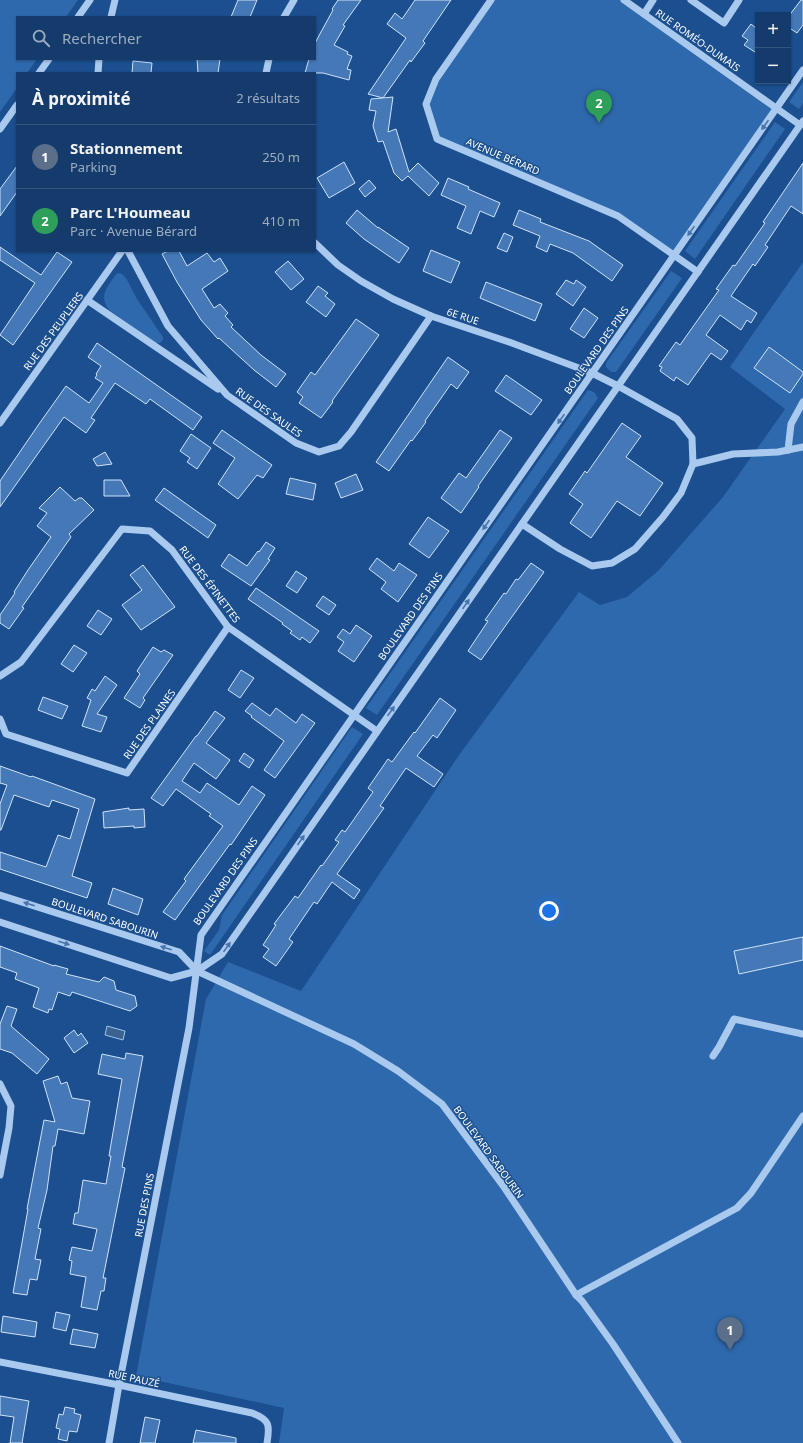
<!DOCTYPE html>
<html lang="fr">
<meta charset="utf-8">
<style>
:root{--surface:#143b6b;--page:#1d4271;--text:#f1f3f6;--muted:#9dadc1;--line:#33557e;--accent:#ffd166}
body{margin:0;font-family:"Noto Sans",sans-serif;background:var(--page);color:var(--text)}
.controls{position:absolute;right:12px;top:12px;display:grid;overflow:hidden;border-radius:0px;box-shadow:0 1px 3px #0004}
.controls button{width:36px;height:36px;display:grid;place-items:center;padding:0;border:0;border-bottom:1px solid var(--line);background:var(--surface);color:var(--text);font:20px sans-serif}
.you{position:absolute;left:549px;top:911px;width:14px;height:14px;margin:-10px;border:3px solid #fff;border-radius:50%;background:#1a73e8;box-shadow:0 0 0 6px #1a73e833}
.badge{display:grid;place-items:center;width:26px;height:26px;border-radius:50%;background:var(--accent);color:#fff;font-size:13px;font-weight:700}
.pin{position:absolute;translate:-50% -33px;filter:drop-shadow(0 1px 2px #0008)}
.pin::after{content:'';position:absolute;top:21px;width:14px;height:12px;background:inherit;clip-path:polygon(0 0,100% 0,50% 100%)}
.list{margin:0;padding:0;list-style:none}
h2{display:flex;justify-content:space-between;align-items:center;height:52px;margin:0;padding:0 16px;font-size:17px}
h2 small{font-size:13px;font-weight:400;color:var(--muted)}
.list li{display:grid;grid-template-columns:26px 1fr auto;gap:12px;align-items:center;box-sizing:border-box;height:64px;padding:0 16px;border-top:1px solid var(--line)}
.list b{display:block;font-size:15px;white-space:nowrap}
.list p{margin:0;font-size:13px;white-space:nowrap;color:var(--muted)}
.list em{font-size:13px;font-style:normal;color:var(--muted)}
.icon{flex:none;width:22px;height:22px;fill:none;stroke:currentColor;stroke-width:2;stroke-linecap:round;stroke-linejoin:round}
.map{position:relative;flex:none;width:803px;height:1443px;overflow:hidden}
.search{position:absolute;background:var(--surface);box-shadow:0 1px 3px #0004;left:16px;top:16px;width:300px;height:44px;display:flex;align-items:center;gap:10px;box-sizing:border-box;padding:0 14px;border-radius:0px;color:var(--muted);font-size:15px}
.panel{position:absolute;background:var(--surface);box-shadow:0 1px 3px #0004;left:16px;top:72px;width:300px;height:180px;border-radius:0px}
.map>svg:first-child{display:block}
.green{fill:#2e69ad}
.water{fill:#3c6290;stroke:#9cc4f0}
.building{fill:#4478b7;stroke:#cfe3fa}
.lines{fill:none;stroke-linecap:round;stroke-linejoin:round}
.minor{stroke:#a9c9ee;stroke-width:7}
.oneway{fill:#4674ac}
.labels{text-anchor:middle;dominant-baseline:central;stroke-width:3;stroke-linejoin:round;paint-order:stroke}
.street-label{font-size:10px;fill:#fff;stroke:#1b4f8f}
</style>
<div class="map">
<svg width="803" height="1443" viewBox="0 0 803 1443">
<rect width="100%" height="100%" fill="#1b4f8f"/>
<g class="green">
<path d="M0,0H78L66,17H17V59H37L27,73H17V88L0,112Z"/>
<path d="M491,0H624L777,108L674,256L618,216L437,139L426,104L436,79Z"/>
<path d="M803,82V103L799,109L789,102Z"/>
<path d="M775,122L785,129L695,259L685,251Z"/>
<path d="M803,262V1443H279L284,1408L136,1376L206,999L228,962L301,991L459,755L579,592L600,605L627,597L658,571L723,497L785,409L730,367Z"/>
<path d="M671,271L682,278L616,372H611L606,367V363Z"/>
<path d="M120,273L123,275L126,278L137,299L163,337V340L160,343H155L109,310C98,295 108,287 116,274Z"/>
<path d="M588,390L594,392L598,398L377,715L366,708Z"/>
<path d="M352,727L363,734L210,955L204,951L219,930L222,915Z"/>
</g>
<path class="water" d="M107,1026L125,1031L123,1040L105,1035Z"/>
<g class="building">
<path d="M238,0H257L250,17H231Z"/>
<path d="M338,0H361L343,25L345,26L334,45L348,52L347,54L352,56L347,69L351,70L349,80L323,73H305L309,59H315V43L333,10L332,9Z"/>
<path d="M415,0H451L423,41L425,43L411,62L410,60L383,98L368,94L406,38L387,24L395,13L402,19Z"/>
<path d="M801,0H803V25L797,33L788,27V17Z"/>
<path d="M751,24L756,28L758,25V54L744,45L748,40L742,36Z"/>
<path d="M197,59H220L218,73H198Z"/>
<path d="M133,61L152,63L151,73H132Z"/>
<path d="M393,97L388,132L396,129L409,172L418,163L439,183L429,196L408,176L402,181L394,173L383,141L378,142L373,126L376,111L369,110L371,99Z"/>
<path d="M344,162L355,183L329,198L317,178Z"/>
<path d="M803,163V214L791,206L765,245L768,247L755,266L753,264L731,296L757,313L751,323L747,320L741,330L720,315L706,335L728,351L721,360L711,353L688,385L676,377L674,381L660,371L662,367L659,366L676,342L680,345L719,290L716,289L733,265L735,266L765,223L763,222Z"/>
<path d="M17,166V192L0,216V189Z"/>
<path d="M448,178L469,187L468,189L500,203L494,217L480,211L471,234L457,228L466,206L441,195Z"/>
<path d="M369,180L376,188L365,197L359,189Z"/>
<path d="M357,210L378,228V227L409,248L399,263L364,239L346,223Z"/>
<path d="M519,210L541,219L540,222L589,241L623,265L612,281L573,253L550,244L547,252L536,247L540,236L513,225Z"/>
<path d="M504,233L513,237L507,252L497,248Z"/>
<path d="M0,247L41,275L57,252L72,262L13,345L0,335L35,283L0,260Z"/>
<path d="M431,250L460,262L451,283L423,271Z"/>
<path d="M168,251H179L187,266L207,253L214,262L220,258L228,271L202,289L214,308L220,304L228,313L225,316L233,325L231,327L261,355L286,374L276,387L254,370L219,338L218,339L201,320L177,282L162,254Z"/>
<path d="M288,261L304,279L291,290L275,272Z"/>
<path d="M566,280L574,284L576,280L586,287L573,306L556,294Z"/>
<path d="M486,282L542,304L535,321L480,298Z"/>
<path d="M318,286L328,293L325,296L335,304L326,317L306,302Z"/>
<path d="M584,308L598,318L584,338L570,329Z"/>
<path d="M356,319L379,335L332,401L333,402L321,418L299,403L303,397L297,392L311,372L315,375Z"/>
<path d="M97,343L202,417L193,430L150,399L146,404L115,383L91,418L95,420L86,433L64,417L0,507V481L39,424L66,386L89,403L103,383L95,378L97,375L96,374L101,366L88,357Z"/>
<path d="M769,347L803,372V374L790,393L754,368Z"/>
<path d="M448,357L469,372L457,389L451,384L425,421L426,422L412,441L411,440L389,471L376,462Z"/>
<path d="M506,375L542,400L531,415L495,391Z"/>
<path d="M622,423L641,436L626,457L663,483L640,516L617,501L591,538L570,523L583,504L569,494L585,471L587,473Z"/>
<path d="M222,430L272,465L263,478L257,475L238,499L218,484L235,458L213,443Z"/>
<path d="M500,430L512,438L478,486L479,487L461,513L441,498L459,473L466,478Z"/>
<path d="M191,434L211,448L197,469L187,462L190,458L180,451Z"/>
<path d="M105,452L112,464L97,466L93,459Z"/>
<path d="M356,474L363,490L341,498L335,483Z"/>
<path d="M290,478L316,484L313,500L286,494Z"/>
<path d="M104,480H121L130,496H104Z"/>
<path d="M60,487L75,501L79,498H82L94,510L69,534L71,537L22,607L24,608L9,629L0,623V615L15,593L14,592L28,570L51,537L37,526L47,513L39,508Z"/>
<path d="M164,488L216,525L208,538L155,500Z"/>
<path d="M428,517L449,531L429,558L409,544Z"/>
<path d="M266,542L275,548L268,559L270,560L251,586L221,566L229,554L247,566L258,551L259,552Z"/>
<path d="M377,558L394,571L399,563L417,575L398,602L381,589L386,582L369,569Z"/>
<path d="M531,563L544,572L481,660L468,651L488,621L485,620L504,593L506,594L516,579L518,580Z"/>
<path d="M143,565L175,607L141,630L122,605L142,590L130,575Z"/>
<path d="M296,571L307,578L297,593L286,586Z"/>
<path d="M256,588L319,631L310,643L302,637L300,640L290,633L292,631L282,624L283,623L248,599Z"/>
<path d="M323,596L336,605L329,615L316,606Z"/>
<path d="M98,610L112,619L101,635L87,626Z"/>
<path d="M356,625L372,636L354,662L338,651L344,642L337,637L343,629L350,634Z"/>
<path d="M74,645L87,653L73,672L61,664Z"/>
<path d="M153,647L161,652L164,650L173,655L143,698L145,700L140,708L124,698L140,674L137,671Z"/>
<path d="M241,670L254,678L240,698L228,690Z"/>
<path d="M105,676L117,685L97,714L107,717L101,732L82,726L91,700L87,698L92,689L95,691Z"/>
<path d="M43,697L68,706L62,719L38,710Z"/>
<path d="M440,698L456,710L437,738L433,735L417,756L443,774L434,787L406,768L380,806L384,808L337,874L360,890L354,899L332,882L317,904L314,902L289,939L293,942L276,966L263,957L269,949L263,945L276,925L274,924L295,896L298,898L321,865L322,866L339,842L335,840L342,830L345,832L373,792L368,788L388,759L392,762L414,732L415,733Z"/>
<path d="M252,703L270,716L276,708L296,723L302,714L315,723L275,778L264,770L284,741L251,717L252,716L245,711Z"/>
<path d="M215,711L225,718L206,743L230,760L216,779L194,763L182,781L200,793L207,783L239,805L252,786L265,795L231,845L230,844L175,920L163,912L186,881L184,879L223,826L209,816L211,814L176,789L163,806L151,798L196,736H197Z"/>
<path d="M244,753L254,760L249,768L239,761Z"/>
<path d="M0,766L31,777L32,776L95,799L72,876L92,883L87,898L0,869V852L46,867L58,835L70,839L79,809L52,800L49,807L14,795L1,830H0V804L7,785L0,783Z"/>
<path d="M129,808V810L144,809L145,827L134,828V826L104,828L103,812Z"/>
<path d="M113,888L143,899L138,915L108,904Z"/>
<path d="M803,937V960L739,974L734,951Z"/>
<path d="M0,946L54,966V965L68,969L66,974L99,982L104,977L114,981L116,990L135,996L137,1006L130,1011L72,992L70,996L58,992L52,1010L49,1009L48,1013L33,1007L39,988L15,979L17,973L0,967Z"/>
<path d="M7,1006L17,1009L11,1026L49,1059L37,1074L12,1053L0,1049V1024Z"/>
<path d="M74,1030L78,1036L81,1033L88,1043L74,1053L64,1038Z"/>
<path d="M126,1053L143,1056L122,1167L125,1168L103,1278H106L104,1291H101L97,1310L81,1307L86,1277L70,1274L72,1261L69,1260L72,1247L92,1251L97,1229L73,1224L75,1213H78L83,1180L106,1184L111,1156H109L122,1079L98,1074L102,1054L125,1059Z"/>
<path d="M58,1076L61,1084L67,1082L72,1098L90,1101L84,1134L58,1129L55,1146H53L47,1190L38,1228L41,1229L35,1259L41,1260L37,1280L30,1279L27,1295L13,1293L28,1209H27L44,1120L55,1122L43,1081Z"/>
<path d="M56,1312L70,1315L66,1331L53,1328Z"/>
<path d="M3,1316L37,1322L35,1337L1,1332Z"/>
<path d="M73,1329L98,1334L95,1348L70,1344Z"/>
<path d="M0,1396L29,1401L22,1443H10L14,1417L0,1415Z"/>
<path d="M65,1407L75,1409L74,1413L81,1415L77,1432L69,1431L67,1441L58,1439L60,1429L56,1428L59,1414L63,1415Z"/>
<path d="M145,1417L160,1420L155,1443H140Z"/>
<path d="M196,1430L236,1438V1443H193Z"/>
</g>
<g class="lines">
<g class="minor">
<path d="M491,0L436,79L426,104L437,139L618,216L698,272"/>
<path d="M624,0L800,125"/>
<path d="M691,0L724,23L739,0"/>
<path d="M644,14L653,0"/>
<path d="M78,17L90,0"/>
<path d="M111,17L115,0"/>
<path d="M284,17L294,0"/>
<path d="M39,73L49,59"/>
<path d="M98,73L99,59"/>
<path d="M266,73L269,59"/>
<path d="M0,129L17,105"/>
<path d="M315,243L338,265L361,281L393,299L431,316L509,342L592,373L618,386L677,419L692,438L693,464L681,493L663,517L635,549L612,563L592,566L560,549L522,524"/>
<path d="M128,251L168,326L227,395L296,443L319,452L339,446L351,432L431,316"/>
<path d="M87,300L218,389"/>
<path d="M0,423L122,251"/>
<path d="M788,450L791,424L803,402"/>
<path d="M693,464L733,454L778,452L803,447"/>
<path d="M0,676L21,662L122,529L150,531L172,550L228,627L377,731"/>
<path d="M0,719L6,734L127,773L228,627"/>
<path d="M0,895L179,952L197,971L354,1044L398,1071L442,1104L504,1187L576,1295L582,1301L613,1344L678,1443"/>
<path d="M0,922L171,978L197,971L222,954L803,121"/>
<path d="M713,1056L719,1047L734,1019L803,1034"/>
<path d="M0,1084L11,1106L9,1128L0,1175"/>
<path d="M576,1295L737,1208L751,1193L803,1116"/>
<path d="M0,1362L119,1385L252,1413C270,1420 270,1425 267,1443"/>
<path d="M109,1443L119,1385L189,1028L201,935L803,70"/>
</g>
</g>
<defs><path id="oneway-solid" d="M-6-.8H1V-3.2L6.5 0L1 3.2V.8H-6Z"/></defs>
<g class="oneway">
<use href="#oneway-solid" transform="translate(765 125) rotate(125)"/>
<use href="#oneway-solid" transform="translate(691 231) rotate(125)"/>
<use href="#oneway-solid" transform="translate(561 419) rotate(125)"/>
<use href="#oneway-solid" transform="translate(486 525) rotate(125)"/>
<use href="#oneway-solid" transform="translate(466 604) rotate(-55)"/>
<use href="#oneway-solid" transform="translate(391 711) rotate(-55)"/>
<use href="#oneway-solid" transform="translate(301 840) rotate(-55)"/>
<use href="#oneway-solid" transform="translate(29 904) rotate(-162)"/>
<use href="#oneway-solid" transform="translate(64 943) rotate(18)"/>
<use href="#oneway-solid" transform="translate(227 947) rotate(-55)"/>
<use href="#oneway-solid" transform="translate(166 948) rotate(-162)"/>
</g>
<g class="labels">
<g class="street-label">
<text transform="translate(698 40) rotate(35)">RUE ROMÉO-DUMAIS</text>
<text transform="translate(503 156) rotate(23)">AVENUE BÉRARD</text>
<text transform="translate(463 316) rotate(18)">6E RUE</text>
<text transform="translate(53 331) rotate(-54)">RUE DES PEUPLIERS</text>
<text transform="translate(596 350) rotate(-55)">BOULEVARD DES PINS</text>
<text transform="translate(269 412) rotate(35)">RUE DES SAULES</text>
<text transform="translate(210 584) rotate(53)">RUE DES ÉPINETTES</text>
<text transform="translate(410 616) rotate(-55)">BOULEVARD DES PINS</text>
<text transform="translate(149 724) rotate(-55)">RUE DES PLAINES</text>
<text transform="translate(225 881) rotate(-55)">BOULEVARD DES PINS</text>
<text transform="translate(105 918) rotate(18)">BOULEVARD SABOURIN</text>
<text transform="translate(489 1152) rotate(54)">BOULEVARD SABOURIN</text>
<text transform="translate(144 1205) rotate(-79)">RUE DES PINS</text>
<text transform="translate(134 1378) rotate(12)">RUE PAUZÉ</text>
</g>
</g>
</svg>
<div class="controls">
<button>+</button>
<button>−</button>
</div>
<div class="you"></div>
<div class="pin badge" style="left:730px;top:1350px;background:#5c6f8a">1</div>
<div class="pin badge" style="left:599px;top:123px;background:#2e9e5b">2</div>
<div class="search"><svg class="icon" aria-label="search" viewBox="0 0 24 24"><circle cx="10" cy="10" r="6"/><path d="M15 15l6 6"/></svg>Rechercher</div>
<section class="panel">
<h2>À proximité<small>2 résultats</small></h2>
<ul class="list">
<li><span class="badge" style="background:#5c6f8a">1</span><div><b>Stationnement</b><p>Parking</p></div><em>250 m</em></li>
<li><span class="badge" style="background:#2e9e5b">2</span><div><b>Parc L'Houmeau</b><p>Parc · Avenue Bérard</p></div><em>410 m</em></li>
</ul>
</section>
</div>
